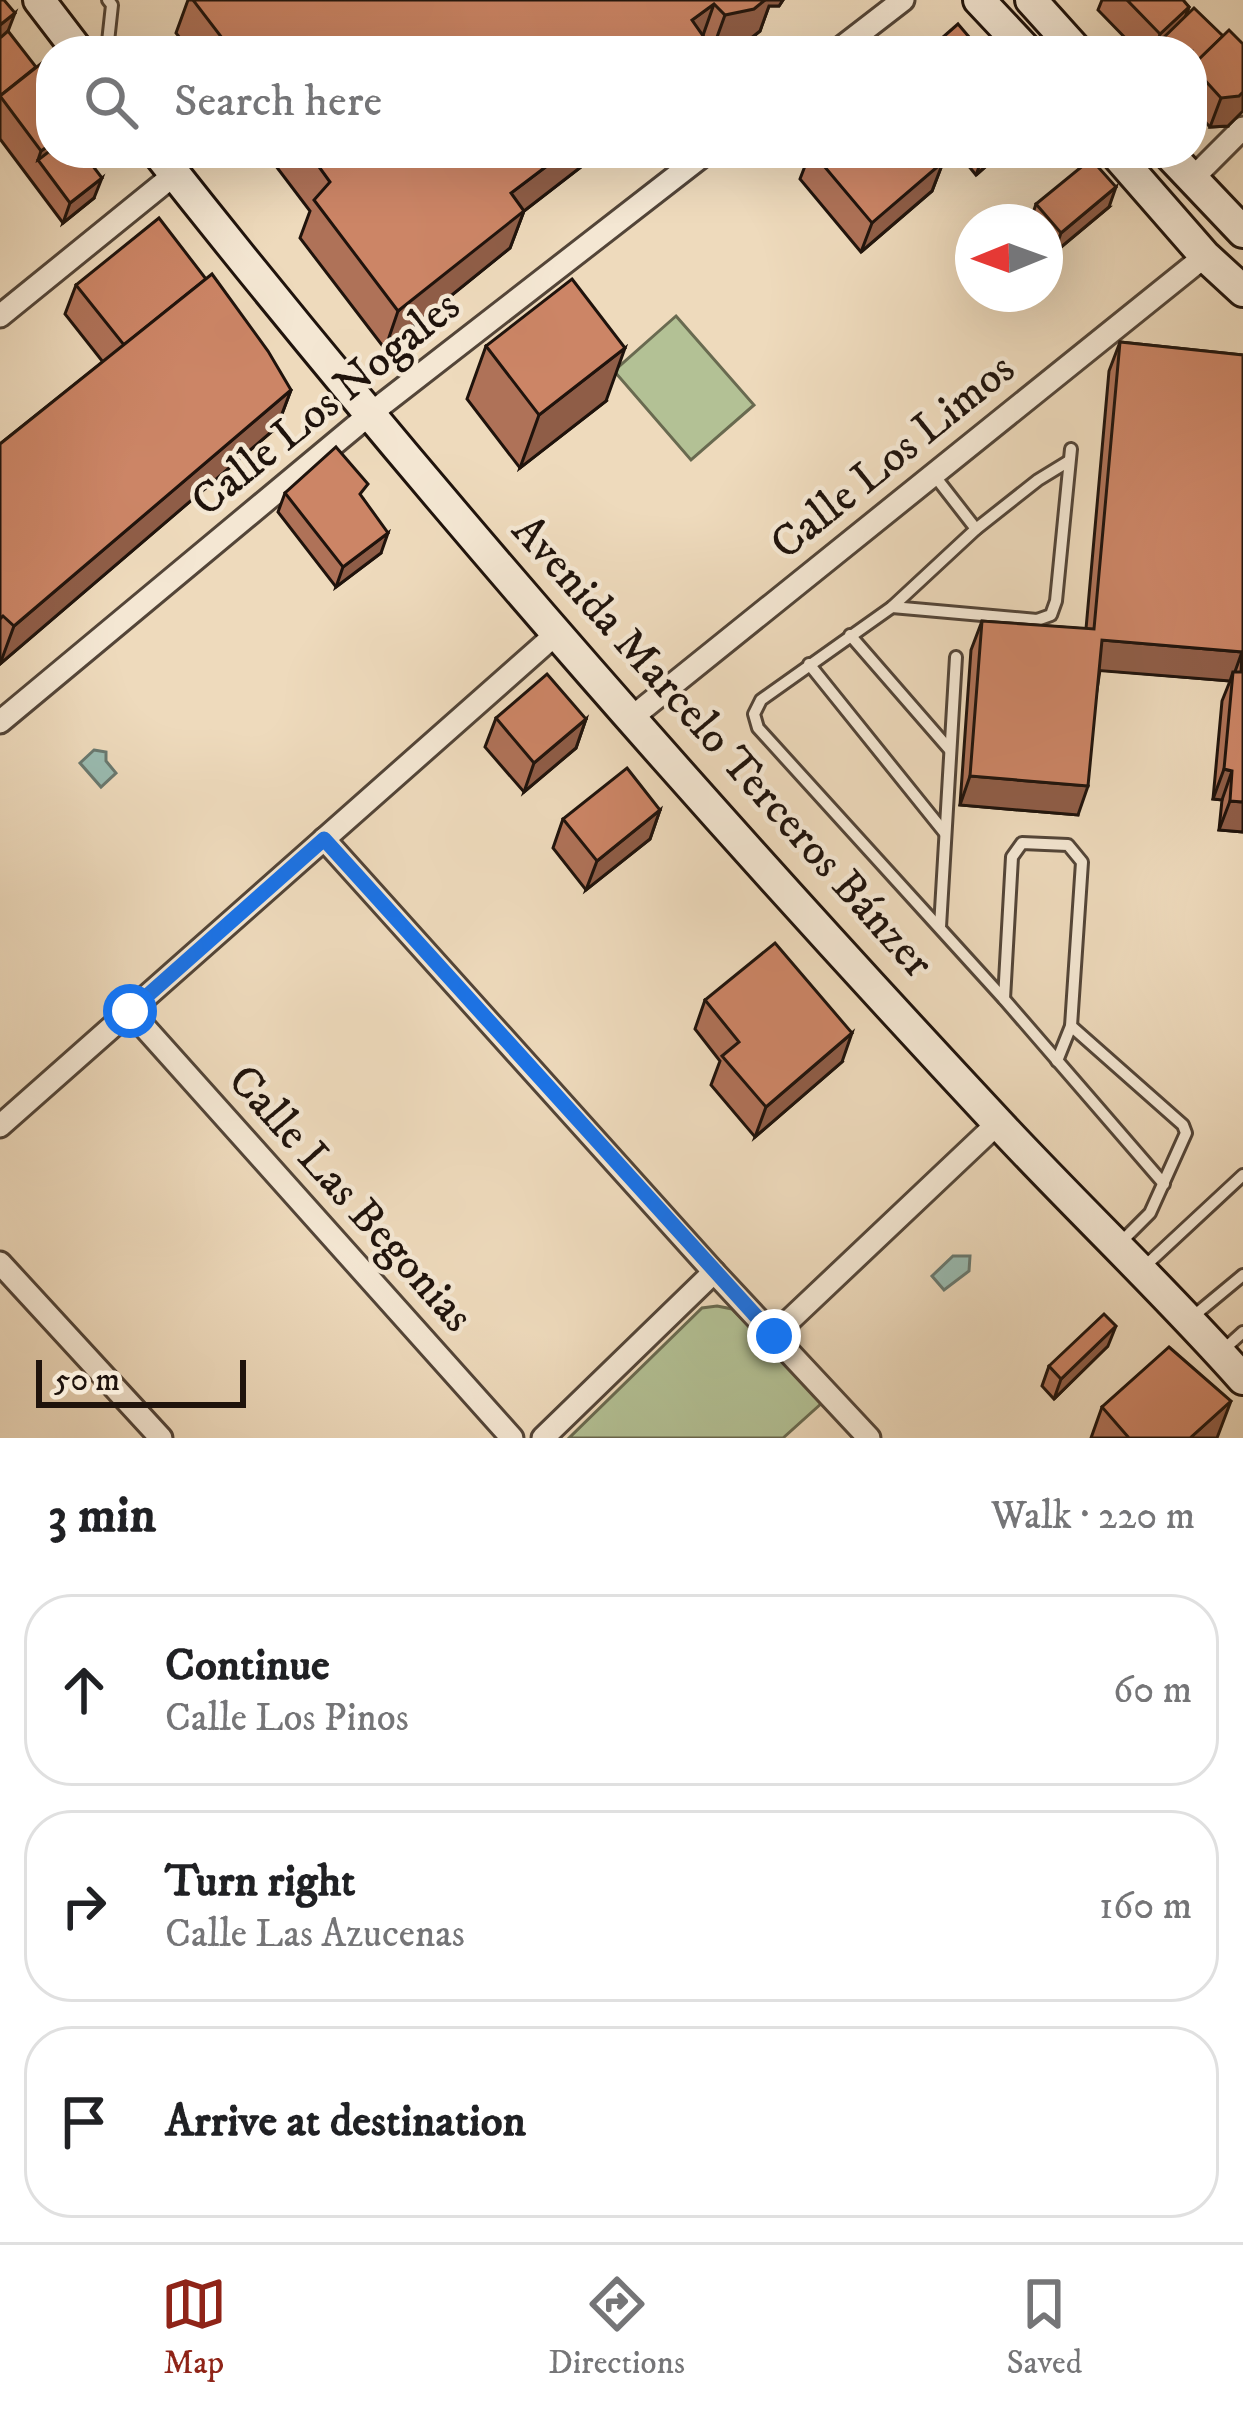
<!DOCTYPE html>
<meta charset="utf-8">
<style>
:root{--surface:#fff;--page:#f2f2f2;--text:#202124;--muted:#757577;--line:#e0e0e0;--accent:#8f2418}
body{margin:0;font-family:"IM FELL DW Pica",serif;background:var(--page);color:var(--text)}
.compass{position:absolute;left:955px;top:204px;width:108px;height:108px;border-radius:50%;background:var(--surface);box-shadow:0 12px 48px #0002;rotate:269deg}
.scale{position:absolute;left:36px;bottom:30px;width:210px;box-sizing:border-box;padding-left:12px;border:6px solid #1f130c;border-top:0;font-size:33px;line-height:42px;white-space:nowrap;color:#1f130c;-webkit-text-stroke:9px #f4e7d3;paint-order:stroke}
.stop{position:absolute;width:36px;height:36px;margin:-27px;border:9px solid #1a73e8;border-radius:50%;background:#fff}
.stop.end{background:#1a73e8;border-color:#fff;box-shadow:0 3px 12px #0008}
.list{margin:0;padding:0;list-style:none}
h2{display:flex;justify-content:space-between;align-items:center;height:156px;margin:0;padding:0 48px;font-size:51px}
h2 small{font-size:39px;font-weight:400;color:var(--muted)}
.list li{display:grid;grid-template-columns:78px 1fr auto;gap:36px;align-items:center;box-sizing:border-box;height:192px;margin:0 24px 24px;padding:0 24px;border:3px solid var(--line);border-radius:48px}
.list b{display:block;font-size:45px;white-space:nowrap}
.list p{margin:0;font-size:39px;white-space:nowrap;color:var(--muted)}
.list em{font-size:39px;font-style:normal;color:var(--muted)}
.icon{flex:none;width:66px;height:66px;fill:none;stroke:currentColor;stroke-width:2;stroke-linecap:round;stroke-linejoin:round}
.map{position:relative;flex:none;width:1243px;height:1438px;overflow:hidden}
.search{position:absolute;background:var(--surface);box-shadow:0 12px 48px #0002;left:36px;right:36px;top:36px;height:132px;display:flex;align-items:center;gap:30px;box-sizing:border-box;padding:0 42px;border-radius:48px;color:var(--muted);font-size:45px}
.sheet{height:804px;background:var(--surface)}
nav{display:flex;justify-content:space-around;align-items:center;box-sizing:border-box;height:168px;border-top:3px solid var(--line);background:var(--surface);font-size:33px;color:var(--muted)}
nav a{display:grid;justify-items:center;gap:6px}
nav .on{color:var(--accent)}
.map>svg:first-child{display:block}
.green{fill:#b3c195;stroke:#696a50;stroke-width:3}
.water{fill:#99bbb1;stroke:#68786f;stroke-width:3}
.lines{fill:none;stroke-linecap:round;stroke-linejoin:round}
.lane-casing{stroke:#534538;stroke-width:16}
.street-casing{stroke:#534538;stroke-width:27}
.secondary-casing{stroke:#1f130c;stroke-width:36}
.lane{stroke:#f4e7d3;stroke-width:10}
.street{stroke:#f4e7d3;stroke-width:21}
.secondary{stroke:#f4e7d3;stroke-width:30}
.wall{fill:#af7258;stroke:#1f130c;stroke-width:3}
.shaded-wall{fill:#8f5d47;stroke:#1f130c;stroke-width:3}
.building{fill:#cc8566;stroke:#1f130c;stroke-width:3}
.route{stroke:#1a73e8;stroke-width:15}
.labels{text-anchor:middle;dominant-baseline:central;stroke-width:9;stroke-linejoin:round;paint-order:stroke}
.street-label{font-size:45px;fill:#1f130c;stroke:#f4e7d3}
</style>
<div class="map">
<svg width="1243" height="1438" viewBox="0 0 1243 1438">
<rect width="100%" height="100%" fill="#eedabc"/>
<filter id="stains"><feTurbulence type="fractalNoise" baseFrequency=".00167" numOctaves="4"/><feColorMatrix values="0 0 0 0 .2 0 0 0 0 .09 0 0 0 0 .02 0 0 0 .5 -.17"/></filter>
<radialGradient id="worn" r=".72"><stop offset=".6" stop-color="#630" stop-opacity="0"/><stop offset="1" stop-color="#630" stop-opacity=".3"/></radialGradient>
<g class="green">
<path d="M676,316L754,405L691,460L614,371Z"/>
<path d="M717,1306L732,1309L823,1402L783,1438H569L702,1308Z"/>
</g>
<g class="water">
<path d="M94,750L106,752V761L116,773L101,787L80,763Z"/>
<path d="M953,1256H970L969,1271L944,1290L932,1276Z"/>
</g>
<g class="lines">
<g class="lane-casing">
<g id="lane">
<path d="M107,51L112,5L108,0"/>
<path d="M1069,461L1038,480L976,529L892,607L761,700L754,714L758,728L1004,999L1164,1184"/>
<path d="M934,475L976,529"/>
<path d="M892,607L1037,620L1051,615L1056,601L1071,449"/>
<path d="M850,635L950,750"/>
<path d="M809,664L945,833"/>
<path d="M940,927L956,657"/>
<path d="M1004,999L1012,857L1022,843L1068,845L1082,862L1071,1026L1057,1061"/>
<path d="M1071,1026L1183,1125L1186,1133L1150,1213L1118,1245"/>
<path d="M1144,1267L1243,1175"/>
<path d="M1190,1319L1243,1275"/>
<path d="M1222,1351L1243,1332"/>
</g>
</g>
<g class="street-casing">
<g id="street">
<path d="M837,51L903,0"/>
<path d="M1192,179L1243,128"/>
<path d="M0,316L175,174"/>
<path d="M630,719L1205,256"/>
<path d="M0,722L370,414L706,153"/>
<path d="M324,839L714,1272L869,1438"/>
<path d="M130,1011L512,1438"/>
<path d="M0,1126L556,634"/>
<path d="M0,1263L161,1438"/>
<path d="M774,1335L998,1123"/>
<path d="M543,1438L714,1272"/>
</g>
</g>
<g class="secondary-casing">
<g id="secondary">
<path d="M39,0L78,51"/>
<path d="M979,0L1027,51"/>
<path d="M1031,0L1077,51"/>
<path d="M158,153C423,489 706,810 998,1123C1078,1209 1165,1291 1243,1379"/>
<path d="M1115,153L1205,256L1243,291"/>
<path d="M1168,153L1243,232"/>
</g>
</g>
<use href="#lane" class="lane"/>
<use href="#street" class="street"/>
<use href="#secondary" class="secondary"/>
</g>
<g class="wall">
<path d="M0,0L8,31L94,198L63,223L0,139Z"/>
<path d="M188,0H783L779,6H769L760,31L740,47L721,51H709L706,47L705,51H190L176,33Z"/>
<path d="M1102,0H1183L1189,7L1186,16L1223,36L1228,126L1210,127L1192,108V51H1138L1098,10Z"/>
<path d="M266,153H599L524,211L510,248L385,349L300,238L310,211Z"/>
<path d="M810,153H956L942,165L932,191L861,252L800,179Z"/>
<path d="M958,153H1001L976,175Z"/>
<path d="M1036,204L1109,207L1054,253L1045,243V222H1030Z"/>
<path d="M76,285L291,390L277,427L0,664V444L103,362L65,314Z"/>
<path d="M1120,342L1243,355V832L1219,830L1222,800L1213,799L1222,701L1230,681L1100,670L1078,815L960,805L971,650L982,621L1086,629L1109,371Z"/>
<path d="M486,346L606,401L520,468L467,399Z"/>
<path d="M285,493L363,499L381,553L336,587L278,512Z"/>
<path d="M496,718L586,719L576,748L524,792L485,747Z"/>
<path d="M660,810L650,839L586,890L553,848L563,819Z"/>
<path d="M705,1000L842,1062L755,1137L711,1085L720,1061L695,1029Z"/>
<path d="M1108,1346L1054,1399L1042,1386L1049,1366Z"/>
<path d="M1102,1407L1217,1438H1091Z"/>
</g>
<g class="shaded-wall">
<path d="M765,0H783L779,6H769L760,31L740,47L712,51L725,15Z"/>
<path d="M714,4L701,41L692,20Z"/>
<path d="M1189,7L1178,36L1157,44L1160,34Z"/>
<path d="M15,13L0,52V25Z"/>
<path d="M1243,92V111L1228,126L1210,127L1221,98Z"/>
<path d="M51,144V153L38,160L41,151Z"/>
<path d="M564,153H599L524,211L510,248L385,349L398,311L511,193Z"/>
<path d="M933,153H956L942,165L932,191L861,252L872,223Z"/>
<path d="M984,153H1001L976,175Z"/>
<path d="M102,178L94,198L63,223L70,203Z"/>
<path d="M1116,187L1109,207L1054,253L1061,233Z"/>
<path d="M625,348L606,401L520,468L539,415Z"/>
<path d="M291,390L277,427L0,664L14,626Z"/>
<path d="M388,533L381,553L336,587L343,567Z"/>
<path d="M1102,640L1242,652L1232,680L1233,672L1230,681L1092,670Z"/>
<path d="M586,719L576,748L524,792L534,763Z"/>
<path d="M1224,769L1232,771L1222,800L1213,799Z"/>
<path d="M970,776L1088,786L1078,815L960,805Z"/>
<path d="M1230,801L1243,802V832L1219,830Z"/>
<path d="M660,810L650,839L586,890L597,861Z"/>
<path d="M852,1033L842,1062L755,1137L766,1107Z"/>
<path d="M1116,1326L1108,1346L1054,1399L1061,1379Z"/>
<path d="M1231,1401L1217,1438H1190Z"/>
</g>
<g class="building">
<path d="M0,0H4L15,13L0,25Z"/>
<path d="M193,0H765L754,9L725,15L714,4L692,20L708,43L697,51H232Z"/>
<path d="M1127,0H1183L1189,7L1160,34Z"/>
<path d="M1194,8L1223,36L1192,66V51H1164L1157,44Z"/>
<path d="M958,24L981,51H927Z"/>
<path d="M1229,30L1243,44V92L1239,96L1221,98L1192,66Z"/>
<path d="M8,31L36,67L0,96V38Z"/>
<path d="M43,62L51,72V144L41,151L0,96Z"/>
<path d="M51,150V153H83L102,178L70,203L38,160Z"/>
<path d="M309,153H564L511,193L524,211L398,311L314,200L330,182Z"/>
<path d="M813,153H935L943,162L872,223Z"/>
<path d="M1091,159L1116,187L1061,233L1036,204Z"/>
<path d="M159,218L206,279L124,345L76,285Z"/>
<path d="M212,274L268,351L291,390L14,626L3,616L0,619V444Z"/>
<path d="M572,279L625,348L539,415L486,346Z"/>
<path d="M1120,342L1243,355V802L1230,801L1232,771L1224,769L1233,672H1241L1242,652L1102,640L1088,786L970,776L982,621L1094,629Z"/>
<path d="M336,447L368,484L360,494L388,533L343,567L285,493Z"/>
<path d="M547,674L586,719L534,763L496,718Z"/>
<path d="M627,768L660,810L597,861L563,819Z"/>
<path d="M775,943L852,1033L766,1107L722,1056L739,1042L705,1000Z"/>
<path d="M1104,1314L1116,1326L1061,1379L1049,1366Z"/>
<path d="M1169,1347L1231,1401L1190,1438H1129L1102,1407Z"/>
</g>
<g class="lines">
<path class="route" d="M130,1011L324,839L774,1336"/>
</g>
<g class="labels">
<g class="street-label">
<text transform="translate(326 404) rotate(-39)">Calle Los Nogales</text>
<text transform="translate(893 457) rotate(-39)">Calle Los Limos</text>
<text transform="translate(722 747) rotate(48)">Avenida Marcelo Terceros Bánzer</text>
<text transform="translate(350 1199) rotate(48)">Calle Las Begonias</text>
</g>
</g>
<rect width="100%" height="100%" filter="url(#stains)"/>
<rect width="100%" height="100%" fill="url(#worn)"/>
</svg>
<svg class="compass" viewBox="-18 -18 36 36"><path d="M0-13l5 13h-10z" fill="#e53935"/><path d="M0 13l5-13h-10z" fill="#757577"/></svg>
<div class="scale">50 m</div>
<div class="stop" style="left:130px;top:1011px"></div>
<div class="stop end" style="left:774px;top:1336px"></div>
<div class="search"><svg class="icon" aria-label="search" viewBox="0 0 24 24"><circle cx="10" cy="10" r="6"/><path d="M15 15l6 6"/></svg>Search here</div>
</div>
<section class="sheet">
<h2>3 min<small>Walk · 220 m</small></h2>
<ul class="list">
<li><svg class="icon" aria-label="ahead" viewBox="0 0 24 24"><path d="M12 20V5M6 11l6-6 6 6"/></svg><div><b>Continue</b><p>Calle Los Pinos</p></div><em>60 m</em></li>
<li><svg class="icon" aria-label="right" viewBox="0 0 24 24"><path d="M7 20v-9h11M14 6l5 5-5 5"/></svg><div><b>Turn right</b><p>Calle Las Azucenas</p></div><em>160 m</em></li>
<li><svg class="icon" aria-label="arrive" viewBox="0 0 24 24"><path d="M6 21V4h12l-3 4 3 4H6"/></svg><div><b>Arrive at destination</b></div></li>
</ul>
</section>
<nav>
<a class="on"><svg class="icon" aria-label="map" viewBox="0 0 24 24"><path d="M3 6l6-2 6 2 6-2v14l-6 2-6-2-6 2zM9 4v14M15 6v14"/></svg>Map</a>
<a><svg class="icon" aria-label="directions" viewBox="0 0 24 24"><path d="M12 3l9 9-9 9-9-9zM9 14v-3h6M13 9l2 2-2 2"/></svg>Directions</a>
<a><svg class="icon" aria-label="saved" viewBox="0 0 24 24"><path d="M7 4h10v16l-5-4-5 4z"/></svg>Saved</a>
</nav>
